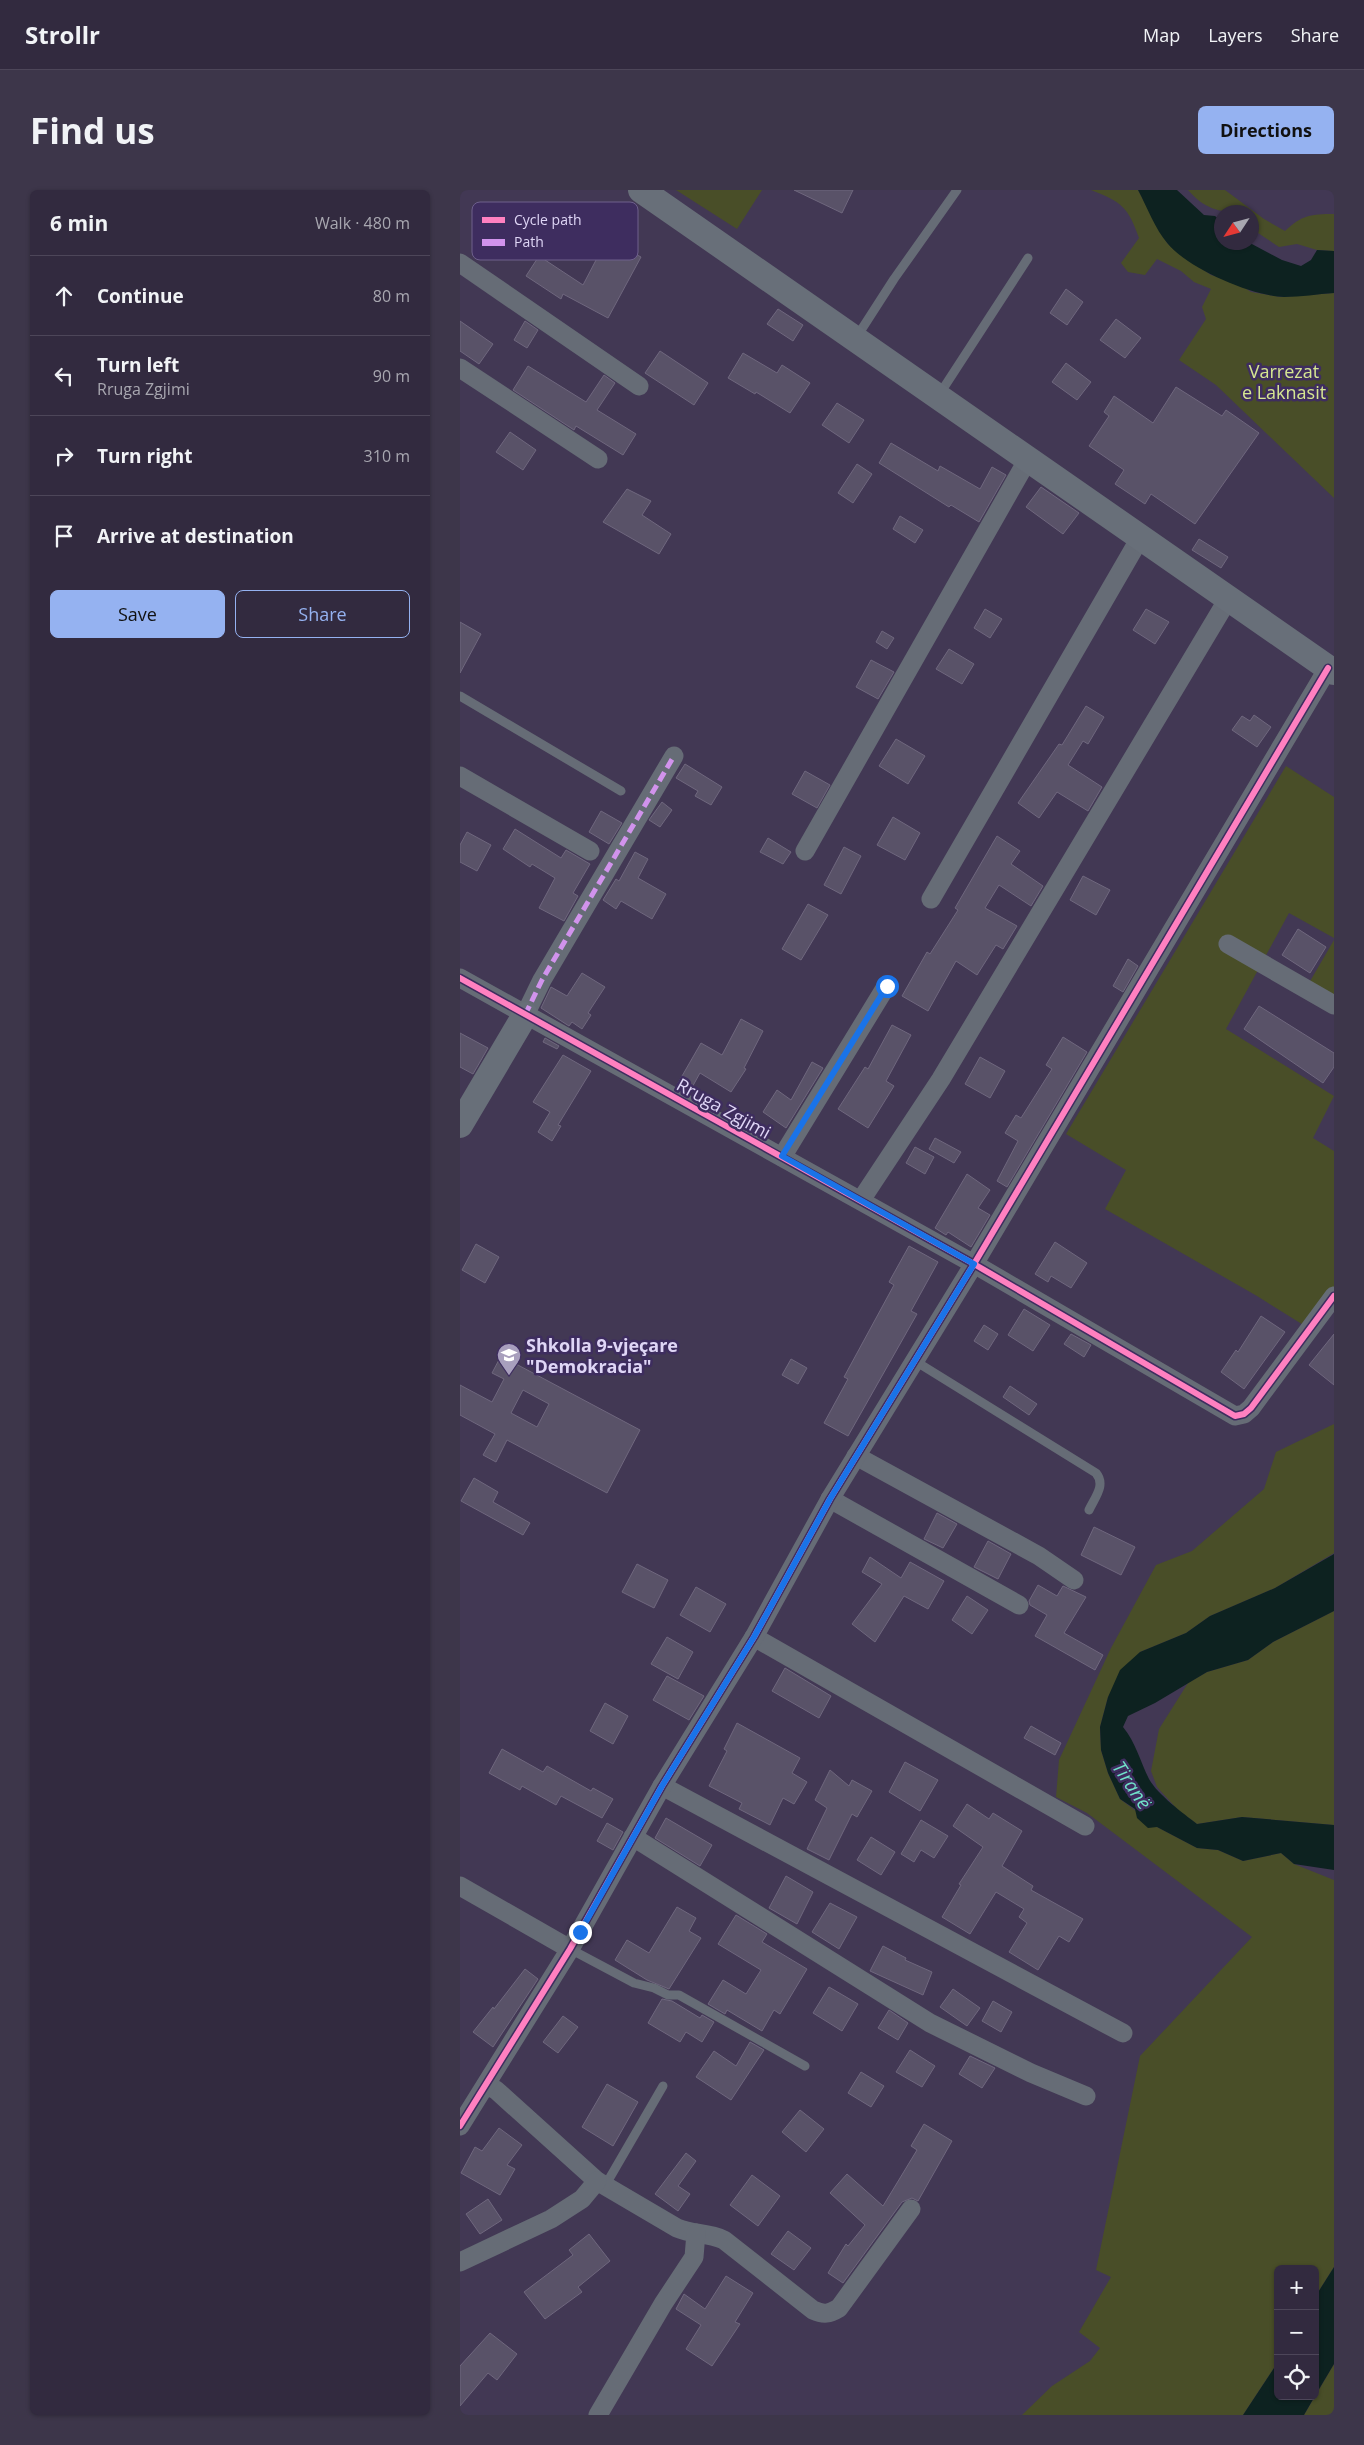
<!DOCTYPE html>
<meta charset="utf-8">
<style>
:root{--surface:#322a3f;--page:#3d364a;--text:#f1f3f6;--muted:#a8a7b0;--line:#4d4659;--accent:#95b2f1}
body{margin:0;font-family:"Open Sans",sans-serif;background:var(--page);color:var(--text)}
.controls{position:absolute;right:15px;bottom:15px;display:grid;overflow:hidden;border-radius:8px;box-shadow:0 1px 4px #0004}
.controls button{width:45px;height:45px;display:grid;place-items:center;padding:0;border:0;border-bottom:1px solid var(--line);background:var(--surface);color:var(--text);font:25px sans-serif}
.compass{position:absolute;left:754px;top:15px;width:45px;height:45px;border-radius:50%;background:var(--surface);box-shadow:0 1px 4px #0004;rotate:234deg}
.stop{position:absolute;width:15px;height:15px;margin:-11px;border:4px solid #1a73e8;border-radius:50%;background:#fff}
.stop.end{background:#1a73e8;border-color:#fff;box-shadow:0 1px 5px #0008}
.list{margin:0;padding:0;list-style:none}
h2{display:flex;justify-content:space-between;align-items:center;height:65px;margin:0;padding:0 20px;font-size:21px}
h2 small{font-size:16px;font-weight:400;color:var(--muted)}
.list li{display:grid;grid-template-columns:32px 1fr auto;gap:15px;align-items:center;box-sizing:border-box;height:80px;padding:0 20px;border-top:1px solid var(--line)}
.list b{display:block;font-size:19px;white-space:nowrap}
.list p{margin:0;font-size:16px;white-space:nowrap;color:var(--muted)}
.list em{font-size:16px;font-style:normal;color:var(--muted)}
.actions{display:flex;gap:10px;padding:15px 20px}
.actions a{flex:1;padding:11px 0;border:1px solid var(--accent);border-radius:8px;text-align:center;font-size:18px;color:var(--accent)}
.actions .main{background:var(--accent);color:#111}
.icon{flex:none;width:28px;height:28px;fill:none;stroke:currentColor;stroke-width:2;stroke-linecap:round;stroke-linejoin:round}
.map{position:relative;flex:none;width:874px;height:2225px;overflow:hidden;border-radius:8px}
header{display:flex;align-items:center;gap:30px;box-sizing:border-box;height:70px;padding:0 25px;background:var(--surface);border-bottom:1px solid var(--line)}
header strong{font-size:24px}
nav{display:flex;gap:28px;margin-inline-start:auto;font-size:18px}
.intro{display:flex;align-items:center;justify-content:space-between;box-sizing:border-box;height:120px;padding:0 30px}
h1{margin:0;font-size:35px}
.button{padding:12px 22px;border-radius:8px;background:var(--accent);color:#111;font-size:18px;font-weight:700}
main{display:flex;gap:30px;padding:0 30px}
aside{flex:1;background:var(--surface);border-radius:8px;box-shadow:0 1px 4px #0004}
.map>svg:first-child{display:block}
.green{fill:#494e28}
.water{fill:#0d2220}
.building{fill:#595268;stroke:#6f677e;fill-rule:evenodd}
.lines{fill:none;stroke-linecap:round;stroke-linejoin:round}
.lane{stroke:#666c76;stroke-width:9}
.street{stroke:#666c76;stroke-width:19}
.secondary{stroke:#686f79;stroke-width:26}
.quiet{stroke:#d193ec;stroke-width:5;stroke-dasharray:10 5;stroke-linecap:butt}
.cycleway-casing{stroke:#3e2d5f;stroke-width:9}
.cycleway{stroke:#ff80c0;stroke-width:6}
.route{stroke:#1a73e8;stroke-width:6}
.labels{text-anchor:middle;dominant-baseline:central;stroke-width:5;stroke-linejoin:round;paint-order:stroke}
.park-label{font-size:18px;fill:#d6e791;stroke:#3e2d5f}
.street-label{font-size:18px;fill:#dfd6f6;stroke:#3e2d5f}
.poi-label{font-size:18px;font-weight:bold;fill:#dfd6f6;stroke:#3e2d5f;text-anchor:start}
.water-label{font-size:19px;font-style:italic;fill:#70e2c9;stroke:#3e2d5f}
.key{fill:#3e2d5f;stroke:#6e608c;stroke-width:1}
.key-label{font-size:14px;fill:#dfd6f6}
</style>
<header>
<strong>Strollr</strong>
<nav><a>Map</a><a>Layers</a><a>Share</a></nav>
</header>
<div class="intro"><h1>Find us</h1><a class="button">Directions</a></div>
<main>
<aside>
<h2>6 min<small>Walk · 480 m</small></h2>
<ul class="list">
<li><svg class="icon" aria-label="ahead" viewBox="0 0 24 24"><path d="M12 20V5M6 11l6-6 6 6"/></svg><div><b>Continue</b></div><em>80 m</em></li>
<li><svg class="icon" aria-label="left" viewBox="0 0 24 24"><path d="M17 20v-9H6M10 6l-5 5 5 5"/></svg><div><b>Turn left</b><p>Rruga Zgjimi</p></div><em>90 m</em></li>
<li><svg class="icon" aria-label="right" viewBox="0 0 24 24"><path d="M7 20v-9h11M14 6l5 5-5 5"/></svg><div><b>Turn right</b></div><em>310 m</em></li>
<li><svg class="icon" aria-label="arrive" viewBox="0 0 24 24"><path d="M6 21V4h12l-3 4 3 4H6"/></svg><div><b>Arrive at destination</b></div></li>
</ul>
<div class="actions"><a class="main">Save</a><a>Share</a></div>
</aside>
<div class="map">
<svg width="874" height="2225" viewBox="0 0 874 2225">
<rect width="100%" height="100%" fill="#423854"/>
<g class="green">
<path d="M216,0H302L277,39Z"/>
<path d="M631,0H678L707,53L720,64L751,85L779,94L791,102L821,107L874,103V308L756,195L719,170L746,129L742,117L751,99L734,92L721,81L697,69L685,85L668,82L661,73L679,48C668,17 662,12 631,0Z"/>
<path d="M728,0H765L804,29L825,41C842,25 851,24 874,24V61L857,60L837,54L819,57L792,39V22C764,23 747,22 728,0Z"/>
<path d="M826,576L874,607V748L829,723L766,839L874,906L853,948L874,961V1097L845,1136L797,1106L645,1019L666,980L606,944Z"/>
<path d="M874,750V807L849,793Z"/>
<path d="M874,1234V1363L815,1398L750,1426L726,1443L680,1462L648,1507L640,1537L641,1560L648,1583L660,1609L697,1637L737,1658L758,1660L783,1671L821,1663L834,1674L874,1690V2077L855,2107V2079H818V2172L783,2225H562L592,2196L630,2171L640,2158L619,2142L651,2087L636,2080L680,1866L792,1747L627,1623L596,1607L599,1570L651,1458L696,1375L732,1361L804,1299L816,1262Z"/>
<path d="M874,1421V1635L782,1627L737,1634L718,1620L697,1597L691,1581L699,1539L728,1493L747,1482L788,1470L813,1452Z"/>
<path d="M874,2174V2225H844Z"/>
</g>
<g class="water">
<path d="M678,0H717L744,25L755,26L761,31L762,52L790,53L822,70L841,76L851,70L857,60L874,61V103C858,104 841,107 824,107C792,106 729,79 708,54C695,39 687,17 678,0Z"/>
<path d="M874,1364V1421L813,1452L788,1470L747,1482L695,1513L668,1526L663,1537C676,1553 680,1571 689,1589C698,1605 723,1623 737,1634L782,1627L874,1635V1680L834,1674L821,1663L783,1671L758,1660L737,1658L697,1637L688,1638L677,1628L675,1619L660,1609L648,1583L641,1560L640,1537L648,1507L660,1480L680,1462L726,1443L750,1426L815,1398Z"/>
<path d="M874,2077V2174L855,2206V2107Z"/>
<path d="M818,2172V2206H855L844,2225H783Z"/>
</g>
<g class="building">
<path d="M334,0H393L382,23Z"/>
<path d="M147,49L181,67L148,128L103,104L101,109L66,86L79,66L123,95Z"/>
<path d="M606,99L623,112L607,135L590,123Z"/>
<path d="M318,119L343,135L333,151L307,134Z"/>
<path d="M656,129L681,148L665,168L640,150Z"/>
<path d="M0,131L33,154L19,174L0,161Z"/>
<path d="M65,131L78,140L67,158L54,150Z"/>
<path d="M200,161L248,193L234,215L185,183Z"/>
<path d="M283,163L317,183L322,175L350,193L330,223L296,202L295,204L268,188Z"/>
<path d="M606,173L631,192L617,210L592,192Z"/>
<path d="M68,176L126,212L144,185L155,193L137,220L176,244L163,265L116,236L114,240L53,200Z"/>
<path d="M716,197L762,226L766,220L799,243L735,334L691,304L685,314L655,294L664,280L629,256L649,226L644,222L654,206L693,233Z"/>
<path d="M377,213L404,230L389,253L362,235Z"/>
<path d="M50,242L76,260L63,280L36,262Z"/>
<path d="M431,253L478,281L480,276L520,299L532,277L546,285L519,332L491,315L489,317L419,273Z"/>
<path d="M397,274L412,284L393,313L378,303Z"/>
<path d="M581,297L619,323L603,344L566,317Z"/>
<path d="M167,299L191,311L182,325L211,344L199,364L143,332Z"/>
<path d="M440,326L463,340L455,353L433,339Z"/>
<path d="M739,349L768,367L761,378L732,360Z"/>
<path d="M525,419L542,429L530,448L514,438Z"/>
<path d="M686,419L709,432L695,454L673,440Z"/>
<path d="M0,432L21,444L0,483Z"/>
<path d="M422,441L434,448L427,459L416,452Z"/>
<path d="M489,459L514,474L502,494L476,479Z"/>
<path d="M411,470L434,482L418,509L396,497Z"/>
<path d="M626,516L644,527L628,554L623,551L608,575L642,597L628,621L597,602L579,628L558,613L599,554L602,555Z"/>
<path d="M794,525L811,537L797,557L772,540L782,526L790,531Z"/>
<path d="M436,549L465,566L448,594L419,576Z"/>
<path d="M225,574L262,597L251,615L235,606L238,601L216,588Z"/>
<path d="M345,581L370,595L357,618L332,604Z"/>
<path d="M202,612L212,620L200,637L189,630Z"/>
<path d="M141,621L162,633L149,654L129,642Z"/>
<path d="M433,627L460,643L445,670L417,655Z"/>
<path d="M55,639L101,668L106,660L130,674L113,703L118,706L104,731L79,718L95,688L72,674L70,677L43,659Z"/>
<path d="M7,642L31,655L17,681L0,672V655Z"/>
<path d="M537,646L560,661L551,674L583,696L571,716L539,695L525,718L557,736L543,759L536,755L517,785L496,771L468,821L442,806L467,762L470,764L498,720L495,718Z"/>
<path d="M308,648L331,662L323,674L300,662Z"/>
<path d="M384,657L401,666L381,704L364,695Z"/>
<path d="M175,662L188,669L178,688L206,704L192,729L161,711L156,719L143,710L156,689L159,691Z"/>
<path d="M623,686L650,700L636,725L610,710Z"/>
<path d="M348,714L368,725L341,770L322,759Z"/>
<path d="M838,739L866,757L850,783L822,765Z"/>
<path d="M668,769L678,776L663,802L653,796Z"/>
<path d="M122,783L145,797L128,823L131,825L122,839L112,832L109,836L81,818L91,797L107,806Z"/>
<path d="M799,816L874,863V877L863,893L784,839Z"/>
<path d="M281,829L303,841L284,878L286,879L271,902L240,883L230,901L218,893L241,853L262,865Z"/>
<path d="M432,835L451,845L426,891L434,896L408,938L378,919L405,877L408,879Z"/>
<path d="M0,843L28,858L13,884L0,877Z"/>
<path d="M603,847L627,862L547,997L537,991L558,951L545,943L556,925L561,928L592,879L586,875Z"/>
<path d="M85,848L99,856L97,859L83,852Z"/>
<path d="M103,865L131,881L98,935L101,936L92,951L78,942L90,922L73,912Z"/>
<path d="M520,867L545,881L530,908L505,894Z"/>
<path d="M352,872L363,878L326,938L303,922L317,900L331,910Z"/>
<path d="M475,948L501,962L494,973L469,959Z"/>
<path d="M455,957L474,967L465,984L446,973Z"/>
<path d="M507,984L530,1000L518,1018L530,1025L511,1057L488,1042L486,1045L475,1038Z"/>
<path d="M595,1052L627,1073L611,1098L591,1086L588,1092L575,1084Z"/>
<path d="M16,1054L39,1067L25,1093L2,1080Z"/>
<path d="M449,1056L478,1072L451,1121L457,1124L388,1246L364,1233L388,1189L384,1187L434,1095L429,1092Z"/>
<path d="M564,1119L590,1135L573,1161L548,1145Z"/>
<path d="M801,1126L825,1142L784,1199L761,1182L776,1160L778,1162Z"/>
<path d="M524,1135L538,1144L528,1160L514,1151Z"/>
<path d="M611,1144L631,1155L624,1167L604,1154Z"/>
<path d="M874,1144V1195L849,1175Z"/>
<path d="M41,1166L180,1240L147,1303L47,1250L36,1272L23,1265L35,1244L0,1225V1195L32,1212L44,1189L32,1183ZM63,1200L89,1214L77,1237L51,1223Z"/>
<path d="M331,1169L347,1178L338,1194L322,1185Z"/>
<path d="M550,1196L577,1214L569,1225L543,1207Z"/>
<path d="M14,1288L38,1302L33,1312L70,1333L63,1345L1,1311Z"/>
<path d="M477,1323L497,1334L483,1358L464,1349Z"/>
<path d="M634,1337L675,1357L661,1385L621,1365Z"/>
<path d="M528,1351L551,1364L538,1389L514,1377Z"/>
<path d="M410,1367L441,1388L450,1372L484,1391L468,1419L444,1406L415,1452L392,1434L422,1394L402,1382Z"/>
<path d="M177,1374L208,1390L194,1418L162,1402Z"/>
<path d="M578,1395L597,1406L603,1396L626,1407L604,1443L643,1465L635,1480L575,1446L587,1425L570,1415L569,1411Z"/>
<path d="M236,1397L266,1414L250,1442L220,1425Z"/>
<path d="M507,1406L528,1420L512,1444L492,1430Z"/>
<path d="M207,1447L233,1462L218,1489L191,1474Z"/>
<path d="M325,1478L371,1506L359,1528L312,1501Z"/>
<path d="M207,1486L244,1506L229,1530L193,1510Z"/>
<path d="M145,1513L168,1526L153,1554L130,1541Z"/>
<path d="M277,1533L340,1568L332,1583L347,1592L334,1614L323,1608L310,1635L279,1619L282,1613L249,1596L267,1561L264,1559Z"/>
<path d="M571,1536L601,1553L595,1565L564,1548Z"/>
<path d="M42,1559L83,1582L87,1576L131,1601L133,1598L153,1609L142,1628L101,1606L96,1615L62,1596L60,1600L29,1583Z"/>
<path d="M445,1572L478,1590L460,1621L429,1602Z"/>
<path d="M370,1580L389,1596L392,1590L412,1601L397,1627L392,1624L369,1670L347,1659L367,1618L355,1610Z"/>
<path d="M507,1614L529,1629L533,1623L562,1641L542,1676L573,1696L571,1700L623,1729L609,1752L599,1746L578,1780L549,1762L567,1733L559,1727L564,1719L536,1702L510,1744L482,1727L501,1695L499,1694L523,1657L493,1636Z"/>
<path d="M206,1628L252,1655L240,1676L195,1648Z"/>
<path d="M461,1630L488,1646L474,1668L461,1660L454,1672L441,1664Z"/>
<path d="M147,1633L163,1642L153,1660L137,1651Z"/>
<path d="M411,1647L435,1662L421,1685L397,1670Z"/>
<path d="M326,1686L353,1702L337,1734L309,1718Z"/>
<path d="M370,1713L397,1727L379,1759L352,1742Z"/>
<path d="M217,1717L236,1728L229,1741L241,1748L209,1799L187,1790L155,1770L167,1750L189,1763Z"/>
<path d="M276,1725L307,1744L302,1752L347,1779L320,1824L314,1820L302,1841L267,1820L265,1824L248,1814L263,1790L286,1804L301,1780L258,1754Z"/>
<path d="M423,1756L446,1768L445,1770L472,1782L463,1805L410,1781Z"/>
<path d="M65,1779L78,1789L33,1857L13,1842L33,1817L34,1819Z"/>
<path d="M369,1797L398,1814L382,1841L353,1823Z"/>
<path d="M493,1799L520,1818L507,1836L480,1817Z"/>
<path d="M202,1809L212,1811L240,1828L242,1825L254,1832L242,1852L226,1842L220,1852L188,1833Z"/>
<path d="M533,1811L552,1822L541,1842L522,1831Z"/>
<path d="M429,1820L448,1833L438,1850L418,1838Z"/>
<path d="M103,1826L118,1837L98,1863L83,1852Z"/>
<path d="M290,1852L304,1860L271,1910L236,1887L254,1861L276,1876Z"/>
<path d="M450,1860L475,1876L462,1897L436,1882Z"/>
<path d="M510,1866L535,1878L522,1898L499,1884Z"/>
<path d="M401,1882L424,1896L411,1917L388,1903Z"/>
<path d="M147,1894L178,1912L153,1956L122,1937Z"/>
<path d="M340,1920L364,1939L346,1962L322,1942Z"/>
<path d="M464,1934L492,1951L458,2011L452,2008L442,2012L383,2093L368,2083L386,2054L388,2056L405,2035L370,2003L387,1984L423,2016L457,1960L451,1956Z"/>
<path d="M39,1938L62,1955L47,1975L55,1979L40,2005L1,1983L15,1957L22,1961Z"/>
<path d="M226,1963L236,1971L218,1996L230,2004L218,2021L195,2004Z"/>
<path d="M292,1985L320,2006L298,2036L270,2015Z"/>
<path d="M28,2009L42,2030L20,2044L6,2024Z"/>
<path d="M328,2041L351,2058L334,2080L311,2064Z"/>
<path d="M129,2044L150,2071L118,2097L122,2102L85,2129L64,2102L113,2065L109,2060Z"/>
<path d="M266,2086L293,2103L275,2132L280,2134L252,2176L226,2159L241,2135L216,2119L224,2104L245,2119Z"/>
<path d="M30,2143L57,2164L37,2190L28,2183L0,2216V2176Z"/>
</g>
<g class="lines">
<g class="lane">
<path d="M396,148L434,89L497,0"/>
<path d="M479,205L568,68"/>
<path d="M0,506L161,601"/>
<path d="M455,1171L636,1283C646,1295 635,1307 629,1320"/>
<path d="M110,1759L174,1793L194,1798L208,1805H219L345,1876"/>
<path d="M145,1996L203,1896"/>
</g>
<g class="street">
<path d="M0,73L179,196"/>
<path d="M0,178L138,269"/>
<path d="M0,586L130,661"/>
<path d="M345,661L568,269"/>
<path d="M471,709L680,348"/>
<path d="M768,754L874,815"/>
<path d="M0,788L514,1074L775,1226L784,1224L791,1218L874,1106"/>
<path d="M65,825L82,790L214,566"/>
<path d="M322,967L427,795"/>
<path d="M401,1010L481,889L768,409"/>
<path d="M396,1266L579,1366L614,1390"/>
<path d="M370,1309L559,1415"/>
<path d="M294,1447L625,1636"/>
<path d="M202,1596L663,1843"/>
<path d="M173,1647L470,1833L571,1883L626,1906"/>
<path d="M0,1696L110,1759"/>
<path d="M26,1895L36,1900L137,1991L217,2038C233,2045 247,2042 264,2050L353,2120C364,2125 369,2124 379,2118L451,2019"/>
<path d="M0,1936L110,1759L202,1596L294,1447L370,1309L514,1074L868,478"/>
<path d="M0,2072L91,2029L122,2009L137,1991"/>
<path d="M138,2225L203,2114L234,2067L236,2043"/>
</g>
<g class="secondary">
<path d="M181,0L874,482"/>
<path d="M0,935L65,825"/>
</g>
<path class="quiet" d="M65,825L82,790L214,566"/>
<g class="cycleway-casing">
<g id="cycleway">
<path d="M0,788L514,1074L775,1226L784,1224L791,1218L874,1106"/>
<path d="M0,1936L110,1759L202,1596L294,1447L370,1309L514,1074L868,478"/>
</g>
</g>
<use href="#cycleway" class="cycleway"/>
</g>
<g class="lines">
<path class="route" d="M120,1742L202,1596L294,1447L370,1309L514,1074L322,966L427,796"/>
</g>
<defs>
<g id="school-pin" transform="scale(1.25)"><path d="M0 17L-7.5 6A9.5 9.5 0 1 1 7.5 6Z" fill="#a89fbd" stroke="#3e2d5f"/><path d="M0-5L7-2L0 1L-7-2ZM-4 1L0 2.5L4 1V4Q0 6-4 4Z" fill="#fff"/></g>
</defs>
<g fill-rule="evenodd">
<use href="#school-pin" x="49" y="1165"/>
</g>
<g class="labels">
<g class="park-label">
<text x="824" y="181">Varrezat<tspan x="824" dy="21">e Laknasit</tspan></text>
</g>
<g class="street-label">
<text transform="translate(264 918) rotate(29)">Rruga Zgjimi</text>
</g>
<g class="poi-label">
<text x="66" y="1155">Shkolla 9-vjeçare<tspan x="66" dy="21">"Demokracia"</tspan></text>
</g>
<g class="water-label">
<text transform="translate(672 1595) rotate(56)">Tiranë</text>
</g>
</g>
<rect x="12" y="12" width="166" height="58" rx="8" class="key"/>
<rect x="22" y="27" width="23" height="6" fill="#ff80c0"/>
<rect x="22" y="49" width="23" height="7" fill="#d193ec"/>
<g class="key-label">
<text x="54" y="35">Cycle path</text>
<text x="54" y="57">Path</text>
</g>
</svg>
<div class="controls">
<button>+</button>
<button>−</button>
<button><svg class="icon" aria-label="locate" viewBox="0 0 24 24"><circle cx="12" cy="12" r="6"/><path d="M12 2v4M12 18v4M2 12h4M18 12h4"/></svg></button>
</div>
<svg class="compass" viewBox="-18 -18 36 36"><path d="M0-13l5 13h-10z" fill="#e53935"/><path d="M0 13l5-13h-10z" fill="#a8a7b0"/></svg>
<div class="stop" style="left:427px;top:796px"></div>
<div class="stop end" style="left:120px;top:1742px"></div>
</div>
</main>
